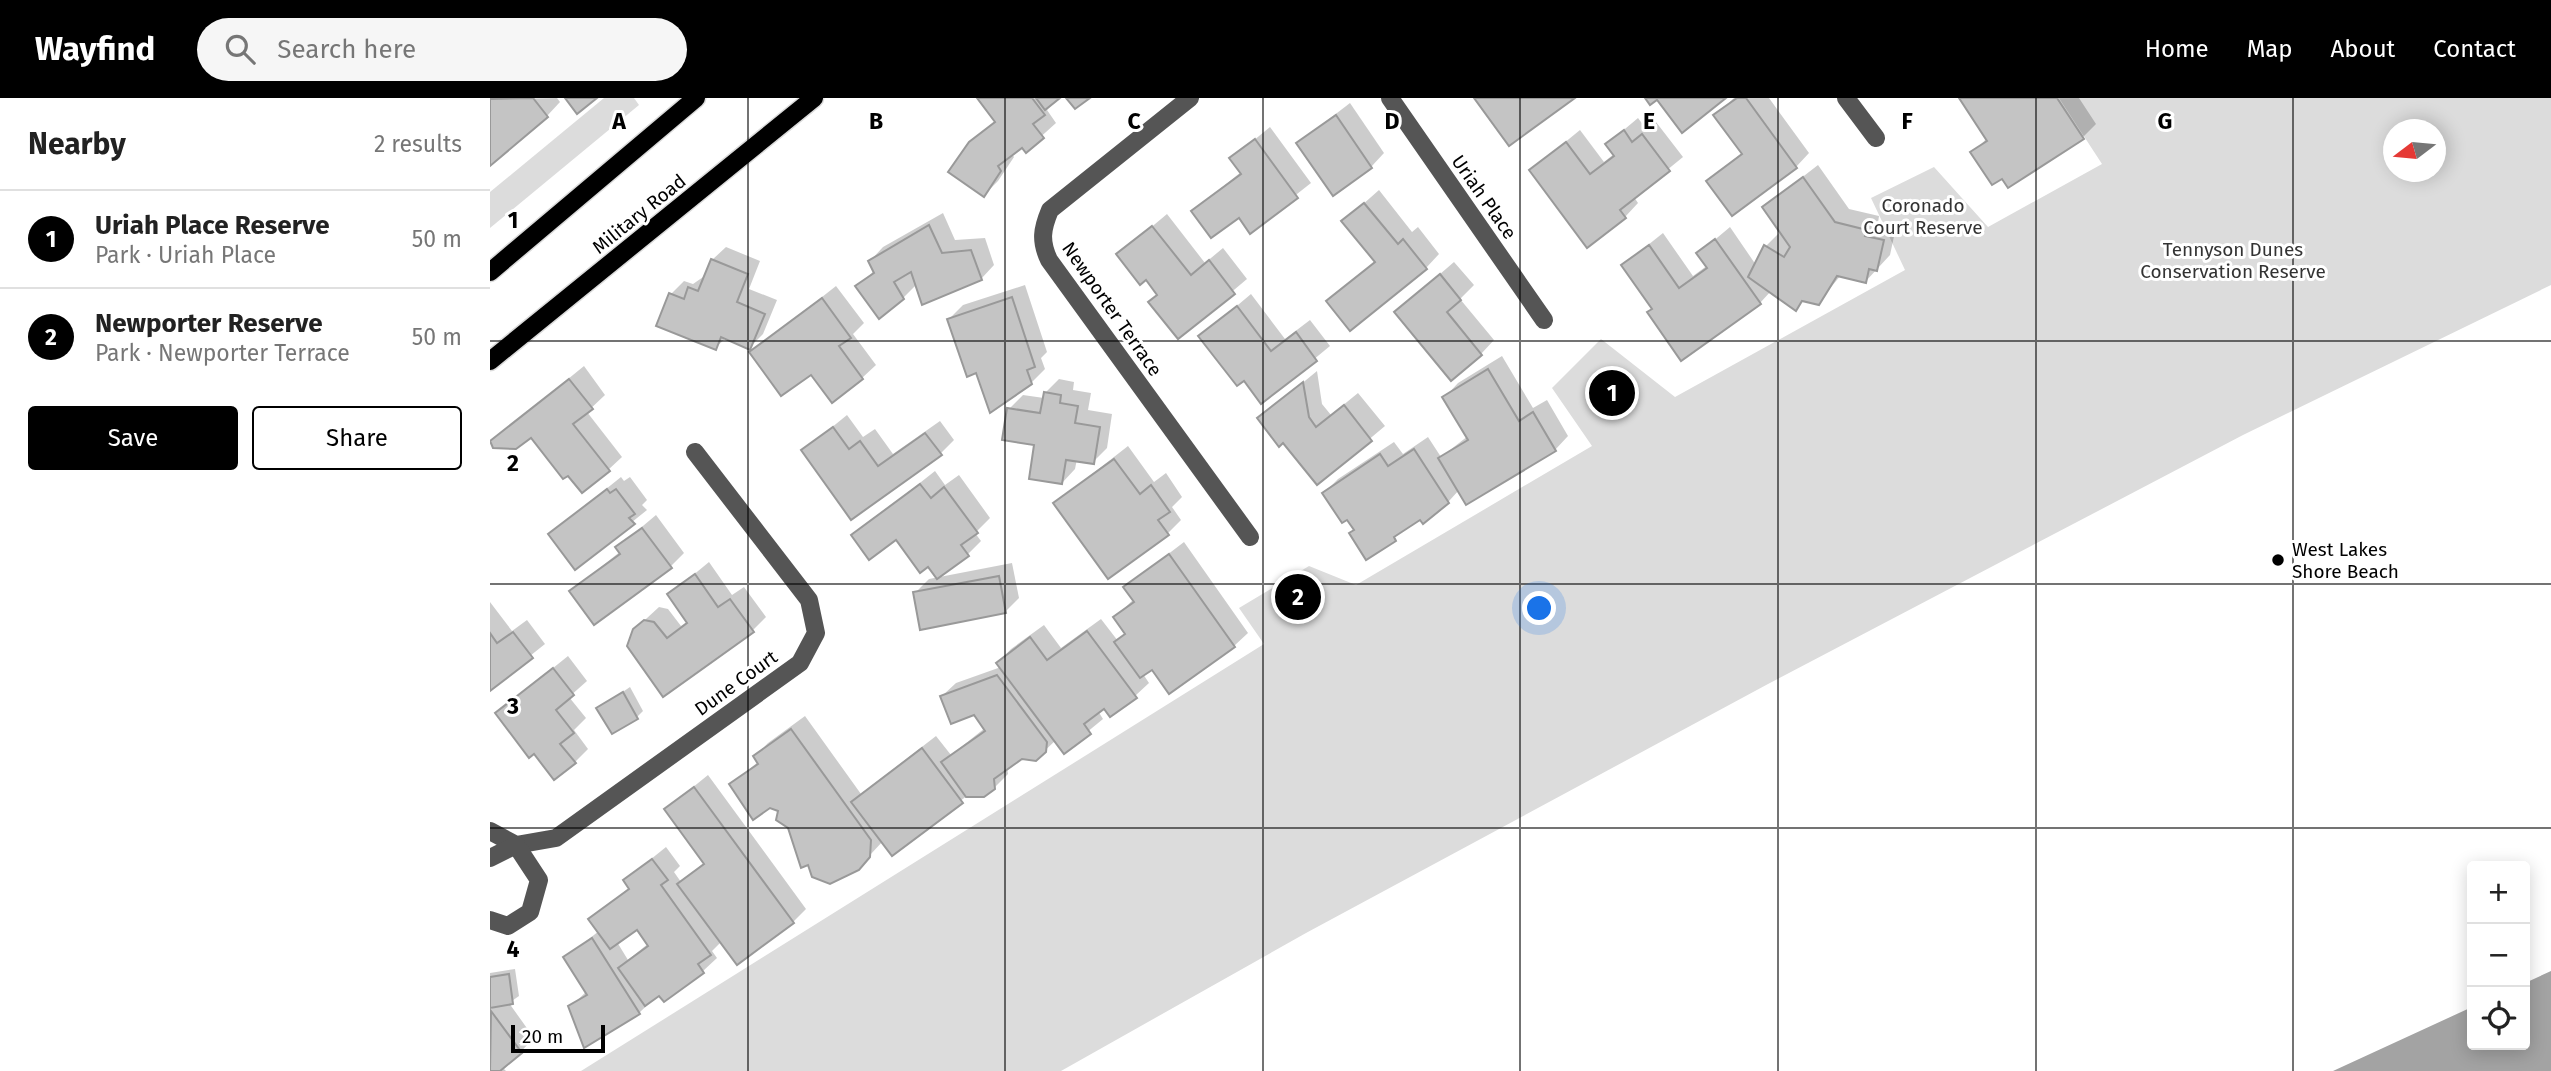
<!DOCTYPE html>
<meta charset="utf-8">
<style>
:root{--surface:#fff;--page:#f6f6f6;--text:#222;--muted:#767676;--line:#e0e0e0;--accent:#000}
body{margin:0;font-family:"Fira Sans",sans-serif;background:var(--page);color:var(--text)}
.controls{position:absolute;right:21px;bottom:21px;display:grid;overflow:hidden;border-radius:7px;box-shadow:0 4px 18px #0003}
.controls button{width:63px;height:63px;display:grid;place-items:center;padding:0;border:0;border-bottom:2px solid var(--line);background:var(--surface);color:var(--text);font:35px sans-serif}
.compass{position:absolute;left:1893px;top:21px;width:63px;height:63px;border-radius:50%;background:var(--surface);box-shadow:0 4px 18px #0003;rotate:254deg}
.scale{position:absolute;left:21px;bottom:18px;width:94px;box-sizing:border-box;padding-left:7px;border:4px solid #000;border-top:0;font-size:19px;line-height:24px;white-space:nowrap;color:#000;-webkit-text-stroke:5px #fff;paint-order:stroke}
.you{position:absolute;left:1050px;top:511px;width:24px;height:24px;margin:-18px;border:5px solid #fff;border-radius:50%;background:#1a73e8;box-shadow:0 0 0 10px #1a73e833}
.badge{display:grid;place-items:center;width:46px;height:46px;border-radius:50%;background:var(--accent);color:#fff;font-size:23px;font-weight:700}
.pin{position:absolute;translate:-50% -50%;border:4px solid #fff;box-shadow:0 2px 7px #0006}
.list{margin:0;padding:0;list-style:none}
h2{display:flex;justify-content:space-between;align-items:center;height:91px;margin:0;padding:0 28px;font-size:30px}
h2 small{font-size:23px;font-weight:400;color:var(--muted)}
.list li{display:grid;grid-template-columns:46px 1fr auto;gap:21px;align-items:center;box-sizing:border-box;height:98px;padding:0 28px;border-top:2px solid var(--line)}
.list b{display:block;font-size:26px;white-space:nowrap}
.list p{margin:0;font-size:23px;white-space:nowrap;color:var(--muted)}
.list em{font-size:23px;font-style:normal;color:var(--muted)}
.actions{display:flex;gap:14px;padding:21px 28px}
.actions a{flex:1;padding:16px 0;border:2px solid var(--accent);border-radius:7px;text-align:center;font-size:24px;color:var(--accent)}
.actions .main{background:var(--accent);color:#fff}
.icon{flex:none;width:38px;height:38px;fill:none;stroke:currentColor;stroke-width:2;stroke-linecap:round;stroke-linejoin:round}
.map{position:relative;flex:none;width:2061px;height:973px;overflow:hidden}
header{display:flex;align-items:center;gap:42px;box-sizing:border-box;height:98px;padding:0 35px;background:var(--accent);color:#fff}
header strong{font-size:33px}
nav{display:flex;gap:38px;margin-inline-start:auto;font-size:24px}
.search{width:490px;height:63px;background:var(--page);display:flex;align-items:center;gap:18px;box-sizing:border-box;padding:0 24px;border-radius:38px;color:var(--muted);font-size:26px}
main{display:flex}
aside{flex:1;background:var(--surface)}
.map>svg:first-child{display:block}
.green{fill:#dcdcdc;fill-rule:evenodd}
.water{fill:#a3a3a3}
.shadow{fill:#0003;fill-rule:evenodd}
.building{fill:#c4c4c4;stroke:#999;stroke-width:2}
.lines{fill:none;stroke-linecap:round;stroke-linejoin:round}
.major-casing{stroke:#dbdbdb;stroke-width:21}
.minor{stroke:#555;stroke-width:18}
.major{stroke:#000;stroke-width:18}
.grid{fill:none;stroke:#000;stroke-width:2;stroke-opacity:0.55}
.poi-dot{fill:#000;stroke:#fff;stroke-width:2.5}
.labels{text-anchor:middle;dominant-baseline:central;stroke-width:6;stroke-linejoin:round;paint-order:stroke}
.street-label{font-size:19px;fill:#000;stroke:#fff}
.park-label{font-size:19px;fill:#333;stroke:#fff}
.poi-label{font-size:19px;fill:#000;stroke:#fff;text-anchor:start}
.grid-label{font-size:23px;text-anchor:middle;font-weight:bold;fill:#000;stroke:#fff;stroke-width:6;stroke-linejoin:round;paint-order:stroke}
</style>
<header>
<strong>Wayfind</strong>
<div class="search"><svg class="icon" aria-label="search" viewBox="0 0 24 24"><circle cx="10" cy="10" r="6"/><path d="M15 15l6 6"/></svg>Search here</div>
<nav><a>Home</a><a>Map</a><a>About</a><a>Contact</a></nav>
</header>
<main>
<aside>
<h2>Nearby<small>2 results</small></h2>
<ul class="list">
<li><span class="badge">1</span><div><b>Uriah Place Reserve</b><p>Park · Uriah Place</p></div><em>50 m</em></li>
<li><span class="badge">2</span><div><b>Newporter Reserve</b><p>Park · Newporter Terrace</p></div><em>50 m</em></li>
</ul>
<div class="actions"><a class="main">Save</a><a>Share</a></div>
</aside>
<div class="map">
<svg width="2061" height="973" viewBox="0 0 2061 973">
<rect width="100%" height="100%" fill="#fff"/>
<g class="green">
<path d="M114,0H144L149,7L0,130V94Z"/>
<path d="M1569,0H2061V187L1753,337L1278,586L816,835L571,973H91L774,546L749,510L819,468L866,487L1102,348L1062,290L1111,241L1185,299L1415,172L1381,100L1444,69L1498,129L1612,66ZM1904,32H1946V74H1904Z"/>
</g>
<path class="water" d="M2061,873V973H1843L1982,909V947H2035V885Z"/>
<g class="shadow">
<path d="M67,0L70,4L57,18L0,65V1Z"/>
<path d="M489,0H567L557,12L566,25L536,52L532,47L522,56L524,59L508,83L494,97L480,45L506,22Z"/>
<path d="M1244,0H1279L1319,55L1306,69L1218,83L1253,54L1226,17Z"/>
<path d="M1471,0H1589L1606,26L1592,40L1512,78L1483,55L1497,40Z"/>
<path d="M860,5L894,55L881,69L808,45Z"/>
<path d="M1148,20L1157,32L1166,24L1193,59L1144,99L1148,105L1135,119L1041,72L1090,32L1114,64L1124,56L1117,46Z"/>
<path d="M780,29L821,85L760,133L749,117L703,113L751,74L741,61Z"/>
<path d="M1328,67L1359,111L1389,118L1388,125L1406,129L1400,157L1376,183L1351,177L1328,205L1315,201L1306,211L1281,193L1270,205L1164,210L1133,167L1173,135L1203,178L1218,167L1209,155L1240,129L1266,167L1276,148L1291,133L1274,109Z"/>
<path d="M889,92L922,134L928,129L949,156L936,170L839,203L886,163L854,123Z"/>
<path d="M453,115L465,142L495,140L504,167L491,181L427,186L413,200L367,188L384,173L380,163L393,149Z"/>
<path d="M677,116L715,165L733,150L757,181L688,239L669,196L656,180L628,157Z"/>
<path d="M236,149L270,163L259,191L287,202L273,236L260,249L236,240L225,250L181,196L194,183L203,186L216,177L222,162Z"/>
<path d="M964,164L984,187L970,201L1004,242L991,256L906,214Z"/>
<path d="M535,187L557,254L551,260L555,271L541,285L487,273L459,221L473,207Z"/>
<path d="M346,188L374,225L363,236L386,267L372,280L321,274L262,254Z"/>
<path d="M761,196L795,241L820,222L840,248L772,304L754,281L711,238Z"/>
<path d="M1012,258L1043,310L1057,302L1078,338L1065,352L969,392L950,413L933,424L930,419L877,460L865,431L834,395L848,381L904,344L913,356L938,339L951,359L978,338L955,299L968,285Z"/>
<path d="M94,268L115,297L97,314L132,359L118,372L79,375L41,337L2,343Z"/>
<path d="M827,273L832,306L841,317L868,295L895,328L827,385L794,343L770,320Z"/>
<path d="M569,281L584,284L583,292L601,295L598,312L622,316L617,350L603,364L587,361L585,371L572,385L519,311L533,297L554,300L555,295Z"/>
<path d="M357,317L373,339L385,331L403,356L450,323L464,342L450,356L361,419L314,352Z"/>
<path d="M638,348L664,384L676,375L692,399L682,409L691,422L678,435L565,405Z"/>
<path d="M445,373L455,387L469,377L500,420L485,435L491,443L478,456L438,467L407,439L364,437Z"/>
<path d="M131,379L134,383L140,379L157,402L152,407L157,412L86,469L60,436Z"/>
<path d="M166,417L194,455L180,469L81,493L131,453L128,449Z"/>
<path d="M694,444L758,535L744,548L662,569L653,576L659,585L645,598L608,613L613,621L574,653L566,642L546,661L531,659L517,670L518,676L504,690L478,697L402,756L393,743L368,770L340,784L290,712L241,687L269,663L265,658L278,645L315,618L371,696L446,638L461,657L495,630L484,615L452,598L466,585L511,569L508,565L521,551L554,527L571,550L611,521L628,543L636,534L625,519L644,501L635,489Z"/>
<path d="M219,464L242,497L254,489L276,519L262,533L173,596L144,532L169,509L178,511L191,528L198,523L179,497Z"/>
<path d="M522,465L529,500L515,514L425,495L439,481Z"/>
<path d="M0,504L22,533L37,522L55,546L0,590Z"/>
<path d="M78,558L97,583L79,599L96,620L84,632L98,651L85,664L44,653L7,615Z"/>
<path d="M140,589L153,613L147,619L109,610Z"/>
<path d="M218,677L316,811L303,824L232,843L222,853L227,860L213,873L174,901L170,895L149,915L80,909L97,893L76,859L109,833L100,822L140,789L135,782L176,749L190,768L184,774L191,784L215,764L176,711ZM148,829L159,845L138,862L127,844Z"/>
<path d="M25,871L29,898L19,905L44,940L14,971L16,973H0V912L6,907L0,908V875Z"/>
</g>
<g class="building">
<path d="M43,0L58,19L0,68V1Z"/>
<path d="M75,0H107L87,16Z"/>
<path d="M487,0H542L555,17L543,26L554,40L536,55L532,50L508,68L511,73L494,99L458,74L479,44L505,24Z"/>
<path d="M546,0H570L555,12Z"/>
<path d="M576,0H600L585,11Z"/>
<path d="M984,0H1085L1019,48Z"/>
<path d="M1155,0H1236L1192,35L1167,2L1160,7Z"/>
<path d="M1247,0H1256L1307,70L1242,118L1216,83L1252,56L1223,17Z"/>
<path d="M1469,0H1567L1594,41L1518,90L1512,81L1502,87L1480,54L1497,43Z"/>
<path d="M846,17L882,70L843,98L806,45Z"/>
<path d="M1134,32L1142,44L1152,36L1180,73L1130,112L1136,120L1097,150L1039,72L1076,44L1100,76L1124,58L1115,46Z"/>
<path d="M765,41L808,100L760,136L749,120L721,140L701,113L751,76L739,60Z"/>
<path d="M1313,79L1345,124L1377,132L1375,138L1394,142L1387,173L1379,171L1376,185L1347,178L1329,207L1312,203L1306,213L1258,179L1274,147L1294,159L1300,149L1272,109Z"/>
<path d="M874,105L908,146L913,141L937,171L860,233L836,203L885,164L851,123Z"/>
<path d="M439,127L452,155L481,152L492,182L432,207L421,174L404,184L414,201L389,221L365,188L384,175L378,163Z"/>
<path d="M662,128L701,177L719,162L745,196L688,241L658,204L667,197L656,182L650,187L626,156Z"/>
<path d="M1225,141L1271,206L1191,263L1157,214L1162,211L1131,167L1159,147L1189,190L1217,170L1206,155Z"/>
<path d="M221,161L258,176L247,204L275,216L260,252L231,239L226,252L166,228L179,195L194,201L198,189L208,193Z"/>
<path d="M950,176L971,202L957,214L992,257L961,283L904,214Z"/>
<path d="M522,199L545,269L537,272L542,286L500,315L486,275L477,279L457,221Z"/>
<path d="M332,200L361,240L349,248L373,281L342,305L321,277L291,298L259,254Z"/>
<path d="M747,208L781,253L806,234L827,263L771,306L754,283L747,288L708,238Z"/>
<path d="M998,271L1029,323L1043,314L1066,353L976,407L948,360L978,342L952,299Z"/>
<path d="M79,281L103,311L83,326L120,373L92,395L78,378L73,381L41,340L26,351L3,350L0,343Z"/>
<path d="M813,284L819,319L826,329L854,307L882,343L827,387L793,345L789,349L767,320Z"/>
<path d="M554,294L571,297L570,305L588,308L585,325L610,329L604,366L576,362L572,386L539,381L544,347L512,342L517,310L550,315Z"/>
<path d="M343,329L359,351L370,343L388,368L435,335L452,357L361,422L311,352Z"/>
<path d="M924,351L959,405L933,426L930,422L904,439L906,443L876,462L859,435L864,432L857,422L852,425L832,395L890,356L898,368Z"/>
<path d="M624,361L650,396L661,387L680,414L668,422L679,437L618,481L563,405Z"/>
<path d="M430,386L441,400L454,389L488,435L471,447L479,458L447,481L438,469L430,475L406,442L379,462L361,437Z"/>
<path d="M117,391L120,395L126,391L145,416L139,420L145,426L85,472L58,436Z"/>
<path d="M152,430L182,470L104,527L79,493L130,456L125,449Z"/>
<path d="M679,456L745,549L679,596L662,572L650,580L624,544L635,536L623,519L644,504L633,489Z"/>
<path d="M205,476L228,509L240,501L264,534L173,599L137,548L143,531L154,522L164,524L177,540L197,525L177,496Z"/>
<path d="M509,478L516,515L430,532L423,494Z"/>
<path d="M597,533L647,600L620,619L614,611L594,626L601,636L574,656L506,565L540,539L557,562Z"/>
<path d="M23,534L43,560L0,593V535L7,545Z"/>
<path d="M63,570L84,597L66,612L84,635L70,646L86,665L64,682L44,656L39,660L5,615Z"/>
<path d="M507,577L557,644L556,654L546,663L532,661L504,681L505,691L494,699H476L451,664L495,633L484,617L461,626L450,598Z"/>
<path d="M133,594L148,621L122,636L106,610Z"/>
<path d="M301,631L381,742L380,759L369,772L340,786L322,779L318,767L311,770L298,730L286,722L288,713L280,710L263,722L239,686L268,666L263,658Z"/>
<path d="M432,650L473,705L402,758L361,704Z"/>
<path d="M204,689L304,825L247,867L187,786L214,766L174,711Z"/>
<path d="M162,761L178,782L171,787L221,857L208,866L214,875L174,904L169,898L155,908L128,870L158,848L147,832L120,851L98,821L139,791L133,782Z"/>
<path d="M102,840L150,916L94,950L78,908L97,897L73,859Z"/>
<path d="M19,876L23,906L0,910V879Z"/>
<path d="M1,913L32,955L10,973H0Z"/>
</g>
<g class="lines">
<g class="major-casing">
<g id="major">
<path d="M0,174L206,0"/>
<path d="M0,263L324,0"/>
</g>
</g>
<g class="minor">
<path d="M700,0L560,112C552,131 550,143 559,162L760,439"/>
<path d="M900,0L1054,222"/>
<path d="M1356,0L1386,40"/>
<path d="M0,733L26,747L66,740L310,565L326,535L319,502L205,354"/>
<path d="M0,760L26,747L49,782L40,814L18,828L0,822"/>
</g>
<use href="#major" class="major"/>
</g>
<path class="grid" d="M258,0V973M515,0V973M773,0V973M1030,0V973M1288,0V973M1546,0V973M1803,0V973M0,243H2061M0,486H2061M0,730H2061"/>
<circle class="poi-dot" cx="1788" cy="462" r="7"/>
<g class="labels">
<g class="street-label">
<text transform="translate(994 99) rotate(55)">Uriah Place</text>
<text transform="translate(149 116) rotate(-39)">Military Road</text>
<text transform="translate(622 211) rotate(55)">Newporter Terrace</text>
<text transform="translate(246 585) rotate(-36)">Dune Court</text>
</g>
<g class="park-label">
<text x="1433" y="107">Coronado<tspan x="1433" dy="22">Court Reserve</tspan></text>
<text x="1743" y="151">Tennyson Dunes<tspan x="1743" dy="22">Conservation Reserve</tspan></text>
</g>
<g class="poi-label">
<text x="1802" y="451">West Lakes<tspan x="1802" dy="22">Shore Beach</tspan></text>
</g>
</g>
<g class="grid-label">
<text x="129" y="31">A</text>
<text x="386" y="31">B</text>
<text x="644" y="31">C</text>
<text x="902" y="31">D</text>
<text x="1159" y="31">E</text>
<text x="1417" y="31">F</text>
<text x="1675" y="31">G</text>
<text x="23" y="130">1</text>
<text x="23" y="373">2</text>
<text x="23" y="616">3</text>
<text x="23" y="859">4</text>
</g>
</svg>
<div class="controls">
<button>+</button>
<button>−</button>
<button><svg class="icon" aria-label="locate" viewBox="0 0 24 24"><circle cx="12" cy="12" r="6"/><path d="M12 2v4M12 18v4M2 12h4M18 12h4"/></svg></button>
</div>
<svg class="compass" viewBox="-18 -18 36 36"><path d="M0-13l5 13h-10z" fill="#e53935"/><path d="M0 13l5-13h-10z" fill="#767676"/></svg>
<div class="scale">20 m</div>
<div class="you"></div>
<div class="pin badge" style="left:1122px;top:295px">1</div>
<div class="pin badge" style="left:808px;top:499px">2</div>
</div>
</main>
